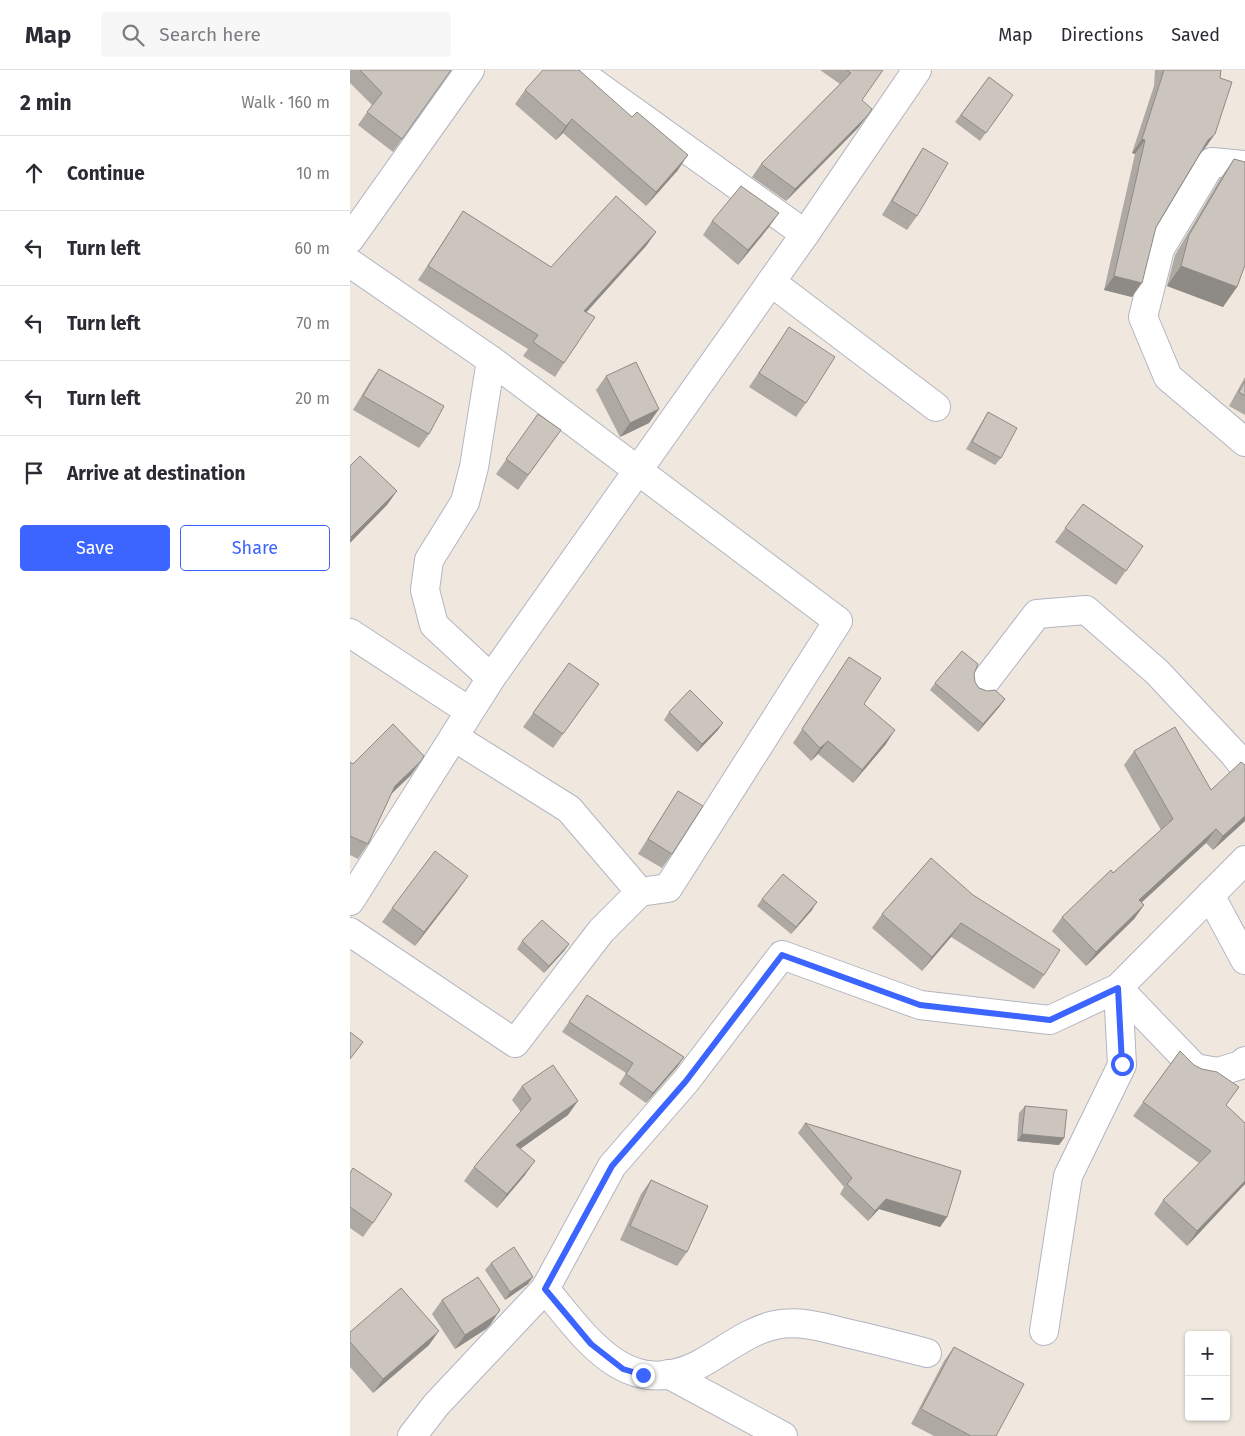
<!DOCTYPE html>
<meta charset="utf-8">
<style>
:root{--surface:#fff;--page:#f7f7f7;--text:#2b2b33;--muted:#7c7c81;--line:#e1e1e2;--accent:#3c64ff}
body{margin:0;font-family:"Fira Sans",sans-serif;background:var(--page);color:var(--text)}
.controls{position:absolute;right:15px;bottom:15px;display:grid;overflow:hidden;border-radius:5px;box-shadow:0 1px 4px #0004}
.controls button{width:45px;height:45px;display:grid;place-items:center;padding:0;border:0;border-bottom:1px solid var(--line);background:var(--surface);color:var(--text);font:25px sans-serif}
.stop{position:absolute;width:15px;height:15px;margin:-11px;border:4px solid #3c64ff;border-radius:50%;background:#fff}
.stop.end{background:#3c64ff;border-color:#fff;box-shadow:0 1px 5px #0008}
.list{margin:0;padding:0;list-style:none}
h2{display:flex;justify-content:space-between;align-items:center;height:65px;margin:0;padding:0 20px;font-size:21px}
h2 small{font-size:16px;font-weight:400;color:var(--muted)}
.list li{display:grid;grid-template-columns:32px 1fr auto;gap:15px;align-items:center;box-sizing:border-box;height:75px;padding:0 20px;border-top:1px solid var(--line)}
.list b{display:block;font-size:19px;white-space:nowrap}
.list em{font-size:16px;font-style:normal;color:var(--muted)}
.actions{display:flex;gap:10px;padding:15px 20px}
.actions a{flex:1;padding:11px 0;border:1px solid var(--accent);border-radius:5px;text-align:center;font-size:18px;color:var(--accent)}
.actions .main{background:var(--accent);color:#fff}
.icon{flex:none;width:28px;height:28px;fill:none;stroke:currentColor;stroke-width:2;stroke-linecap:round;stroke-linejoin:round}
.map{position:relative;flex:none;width:895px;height:1366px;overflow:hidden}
header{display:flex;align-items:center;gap:30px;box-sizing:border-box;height:70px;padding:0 25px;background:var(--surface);border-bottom:1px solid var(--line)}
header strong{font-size:24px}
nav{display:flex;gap:28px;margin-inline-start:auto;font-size:18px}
.search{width:350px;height:45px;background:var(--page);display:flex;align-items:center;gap:12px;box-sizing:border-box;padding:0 18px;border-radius:5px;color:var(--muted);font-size:19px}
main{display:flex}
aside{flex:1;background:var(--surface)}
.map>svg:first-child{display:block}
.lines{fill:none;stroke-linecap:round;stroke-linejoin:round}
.minor-casing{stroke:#b2b5c2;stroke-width:30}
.minor{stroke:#fff;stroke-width:28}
.wall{fill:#afa9a3}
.shaded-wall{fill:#8e8a85}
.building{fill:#cbc5be;stroke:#8e8a85}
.route{stroke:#3c64ff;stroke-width:6}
</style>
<header>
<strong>Map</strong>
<div class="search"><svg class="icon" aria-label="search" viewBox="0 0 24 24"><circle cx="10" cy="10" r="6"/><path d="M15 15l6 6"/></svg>Search here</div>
<nav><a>Map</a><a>Directions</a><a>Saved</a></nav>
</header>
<main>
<aside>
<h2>2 min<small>Walk · 160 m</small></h2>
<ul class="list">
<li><svg class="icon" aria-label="ahead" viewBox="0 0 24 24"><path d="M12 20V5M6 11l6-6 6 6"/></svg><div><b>Continue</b></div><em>10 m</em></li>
<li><svg class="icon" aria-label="left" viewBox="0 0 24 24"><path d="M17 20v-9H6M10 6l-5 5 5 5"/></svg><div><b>Turn left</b></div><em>60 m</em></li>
<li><svg class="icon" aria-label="left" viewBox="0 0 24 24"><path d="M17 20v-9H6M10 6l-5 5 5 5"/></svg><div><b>Turn left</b></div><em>70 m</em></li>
<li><svg class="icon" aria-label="left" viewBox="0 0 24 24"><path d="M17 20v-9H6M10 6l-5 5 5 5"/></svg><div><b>Turn left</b></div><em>20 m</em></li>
<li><svg class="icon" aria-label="arrive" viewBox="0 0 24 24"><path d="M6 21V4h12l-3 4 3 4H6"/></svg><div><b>Arrive at destination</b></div></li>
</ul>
<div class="actions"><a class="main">Save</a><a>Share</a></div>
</aside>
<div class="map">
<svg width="895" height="1366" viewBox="0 0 895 1366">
<rect width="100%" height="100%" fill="#f0e8de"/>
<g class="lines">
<g class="minor-casing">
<g id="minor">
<path d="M226,0L455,164"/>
<path d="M895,95L862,92L810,179L793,247L818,307L895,372"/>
<path d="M0,169L120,0"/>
<path d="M0,193L141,290L124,397L115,432L79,490L75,520L84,555L141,608"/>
<path d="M421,212L586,337"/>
<path d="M0,563L119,641"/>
<path d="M634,613L687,544L736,540L807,602L884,684L895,698"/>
<path d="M104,667L219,739L290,822"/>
<path d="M860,825L895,890"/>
<path d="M0,831L141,608L455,164L567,0"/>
<path d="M0,862L165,973L251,861L290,822L318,818L488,551L141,290"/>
<path d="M768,918L845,998L868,1002L894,994L895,991"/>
<path d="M195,1219C236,1268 276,1331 348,1295C373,1282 397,1261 425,1255C449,1250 473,1257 496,1263C523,1269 550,1276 577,1283"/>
<path d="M694,1261L718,1106L772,995L768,918"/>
<path d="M318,1304L433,1366"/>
<path d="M62,1366L86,1335L195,1219L262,1096L336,1011L432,885L570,935L700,950L768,918L895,790"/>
</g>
</g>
<use href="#minor" class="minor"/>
</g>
<g class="wall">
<path d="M0,0H101L43,82L8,55L22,35L0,13Z"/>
<path d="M470,0H533L512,30L509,57L436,131L402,107L411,94L490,14Z"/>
<path d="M805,0H871L865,64L855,78L852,81L806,157L782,227L754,220L785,84L782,83L804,16Z"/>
<path d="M639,7L663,25L630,71L605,52Z"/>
<path d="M175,20L328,100L296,136L213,63L206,70L165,34Z"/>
<path d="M573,78L567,146L557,160L532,145L564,92Z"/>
<path d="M884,89L893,200L887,217L873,237L817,216L825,185L870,109Z"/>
<path d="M113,141L201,197L306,162L296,176L236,242L214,293L205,307L173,286L178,279L68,210Z"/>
<path d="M362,151L419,157L388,195L353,165Z"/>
<path d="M439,257L456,333L446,347L399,317Z"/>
<path d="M29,299L79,364L69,378L3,340L19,313Z"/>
<path d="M256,306L309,339L299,353L270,367L246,320Z"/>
<path d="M895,307V345L879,336Z"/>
<path d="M638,342L651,388L645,395L616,379L633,350Z"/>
<path d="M188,344L211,360L168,420L146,404Z"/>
<path d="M733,434L793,476L766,515L705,472Z"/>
<path d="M499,587L514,634L536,674L503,713L468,684L461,691L443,673Z"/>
<path d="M219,593L249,614L203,678L173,657Z"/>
<path d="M624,604L625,612L629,618L655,629L650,636L628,662L580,620L585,613Z"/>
<path d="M319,642L368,660L347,682L314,650Z"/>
<path d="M784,681L861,720L895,695V751L863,780L856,773L792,832L794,835L784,849L736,896L702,861L712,847L763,803L811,760L774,695Z"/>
<path d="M0,692L3,694L61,705L41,724L18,774L8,789L0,785Z"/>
<path d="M328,721L322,784L312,798L288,784Z"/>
<path d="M581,788L694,905L684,919L601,867L572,901L522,858L532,844Z"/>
<path d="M108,820L65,876L32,852L42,838Z"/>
<path d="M412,829L462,840L441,864L407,836Z"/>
<path d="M172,871L219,874L214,881L194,903L167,879Z"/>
<path d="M237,925L334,987L327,997L296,1033L269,1014L276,1003L212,962Z"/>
<path d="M830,981L876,1035L895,1114L837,1176L804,1144L813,1130L849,1093L783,1046Z"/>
<path d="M172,1016L218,1045L170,1079L175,1105L147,1138L114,1111L124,1097L171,1042L162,1030Z"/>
<path d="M675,1036L714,1068L709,1075L667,1071L669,1043Z"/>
<path d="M455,1053L597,1147L590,1157L529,1139L518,1151L490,1124L494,1117L448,1063Z"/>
<path d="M0,1103L23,1153L13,1167L0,1158Z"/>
<path d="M301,1110L337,1182L327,1196L270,1170L291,1124Z"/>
<path d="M141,1193L178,1214L155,1230L135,1200Z"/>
<path d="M92,1230L150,1240L140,1255L136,1259L105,1279L82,1244Z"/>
<path d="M0,1262L79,1275L23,1323L0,1297Z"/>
<path d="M604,1277L646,1366H584L561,1354L594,1291Z"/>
</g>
<g class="shaded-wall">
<path d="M518,45L509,57L436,131L445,119Z"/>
<path d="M222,49L213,63L206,70L216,56Z"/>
<path d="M865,64L855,78L849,84L858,70Z"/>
<path d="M792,69L795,70L785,84L782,83Z"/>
<path d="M338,85L328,100L296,136L306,122Z"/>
<path d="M429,143L419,157L388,195L398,180Z"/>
<path d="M306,162L296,176L225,255L234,241Z"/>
<path d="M831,196L887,217L873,237L817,216Z"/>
<path d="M764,206L792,213L782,227L754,220Z"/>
<path d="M309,339L299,353L270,367L280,353Z"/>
<path d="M47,421L37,435L0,473V469L1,467Z"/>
<path d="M655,629L650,636L628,662L633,654Z"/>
<path d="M373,653L368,660L347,682L352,674Z"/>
<path d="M545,660L536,674L503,713L512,700Z"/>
<path d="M478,671L468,684L461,691L470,678Z"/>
<path d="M71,691L61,705L35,730L45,716Z"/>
<path d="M895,746V751L863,780L873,766Z"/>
<path d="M866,759L856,773L779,844L789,830Z"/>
<path d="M118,806L108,820L65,876L74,862Z"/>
<path d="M467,832L462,840L441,864L446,857Z"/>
<path d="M794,835L784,849L736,896L746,882Z"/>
<path d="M611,853L601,867L572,901L582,887Z"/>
<path d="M219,874L214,881L194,903L199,896Z"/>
<path d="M334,987L327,997L296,1033L303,1023Z"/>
<path d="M228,1031L218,1045L156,1089L166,1075Z"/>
<path d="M672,1064L714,1068L709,1075L667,1071Z"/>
<path d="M185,1091L175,1105L147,1138L157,1124Z"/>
<path d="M895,1111V1114L837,1176L847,1161Z"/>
<path d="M536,1129L597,1147L590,1157L529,1139L518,1151L525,1141Z"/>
<path d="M183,1207L178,1214L155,1230L160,1222Z"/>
<path d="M150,1240L140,1255L136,1259L105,1279L115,1265Z"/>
<path d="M89,1261L79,1275L23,1323L33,1309Z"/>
</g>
<g class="building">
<path d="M10,0H101L52,69L17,42L32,23Z"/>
<path d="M193,0H229L282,47L287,42L338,85L306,122L222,49L216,56L175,20Z"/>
<path d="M496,0H533L512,30L522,39L518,45L445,119L411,94L501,3Z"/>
<path d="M814,0H871L870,8L882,12L865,64L858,70L806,157L792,213L764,206L795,70L792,69Z"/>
<path d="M639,7L663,25L636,63L611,45Z"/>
<path d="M573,78L598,93L567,146L542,131Z"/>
<path d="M884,89L895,92V195L887,217L831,196L839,165Z"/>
<path d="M391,116L429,143L398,180L362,151Z"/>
<path d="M266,126L306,162L234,241L245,247L214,293L183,272L188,265L78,196L113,141L201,197Z"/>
<path d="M439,257L485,287L456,333L409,303Z"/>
<path d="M286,292L309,339L280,353L256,306Z"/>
<path d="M29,299L94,336L79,364L13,326Z"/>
<path d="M895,311V326L889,322Z"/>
<path d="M638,342L667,358L651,388L622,372Z"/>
<path d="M188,344L211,360L178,405L156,389Z"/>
<path d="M10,386L47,421L1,467L0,466V396Z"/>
<path d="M733,434L793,476L776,501L715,458Z"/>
<path d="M612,581L628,594L624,604L625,612L629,618L637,621L645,620L655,629L633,654L585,613Z"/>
<path d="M499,587L531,608L514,634L545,660L512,700L478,671L470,678L452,659Z"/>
<path d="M219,593L249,614L213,664L183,643Z"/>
<path d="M340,620L373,653L352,674L319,642Z"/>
<path d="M43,654L74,686L71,691L45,716L18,774L0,766V692L3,694Z"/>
<path d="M825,657L861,720L891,692L895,695V746L873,766L866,759L789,830L794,835L746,882L712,847L761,800L763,803L823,749L784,681Z"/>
<path d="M328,721L353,736L322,784L298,769Z"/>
<path d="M85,781L118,806L74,862L42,838Z"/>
<path d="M581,788L623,825L710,880L694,905L611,853L582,887L532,844Z"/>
<path d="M433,804L467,832L446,857L412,829Z"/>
<path d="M192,850L219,874L199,896L172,871Z"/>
<path d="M237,925L334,987L303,1023L276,1004L283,993L219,952Z"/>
<path d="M0,962L13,972L0,989Z"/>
<path d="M830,981L844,995L852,999L867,1002L889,1017L876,1035L895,1053V1111L847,1161L813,1130L861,1081L793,1032Z"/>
<path d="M203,995L228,1031L166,1075L185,1091L157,1124L124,1097L181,1029L172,1016Z"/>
<path d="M675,1036L717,1040L714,1068L672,1064Z"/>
<path d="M455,1053L611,1101L597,1147L536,1129L525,1141L497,1114L502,1108Z"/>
<path d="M3,1098L42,1124L23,1153L0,1137V1103Z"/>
<path d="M301,1110L358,1136L337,1182L280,1156Z"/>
<path d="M164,1177L183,1207L160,1222L141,1193Z"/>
<path d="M128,1207L150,1240L146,1245L115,1265L92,1230Z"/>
<path d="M51,1218L89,1261L33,1309L0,1272V1262Z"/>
<path d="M604,1277L674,1314L646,1366H621L571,1339Z"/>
</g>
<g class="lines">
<path class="route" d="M293,1305L273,1299L241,1274L195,1219L262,1096L336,1011L432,885L570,935L700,950L768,918L772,994"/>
</g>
</svg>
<div class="controls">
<button>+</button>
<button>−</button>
</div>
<div class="stop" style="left:772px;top:994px"></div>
<div class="stop end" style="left:293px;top:1305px"></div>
</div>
</main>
